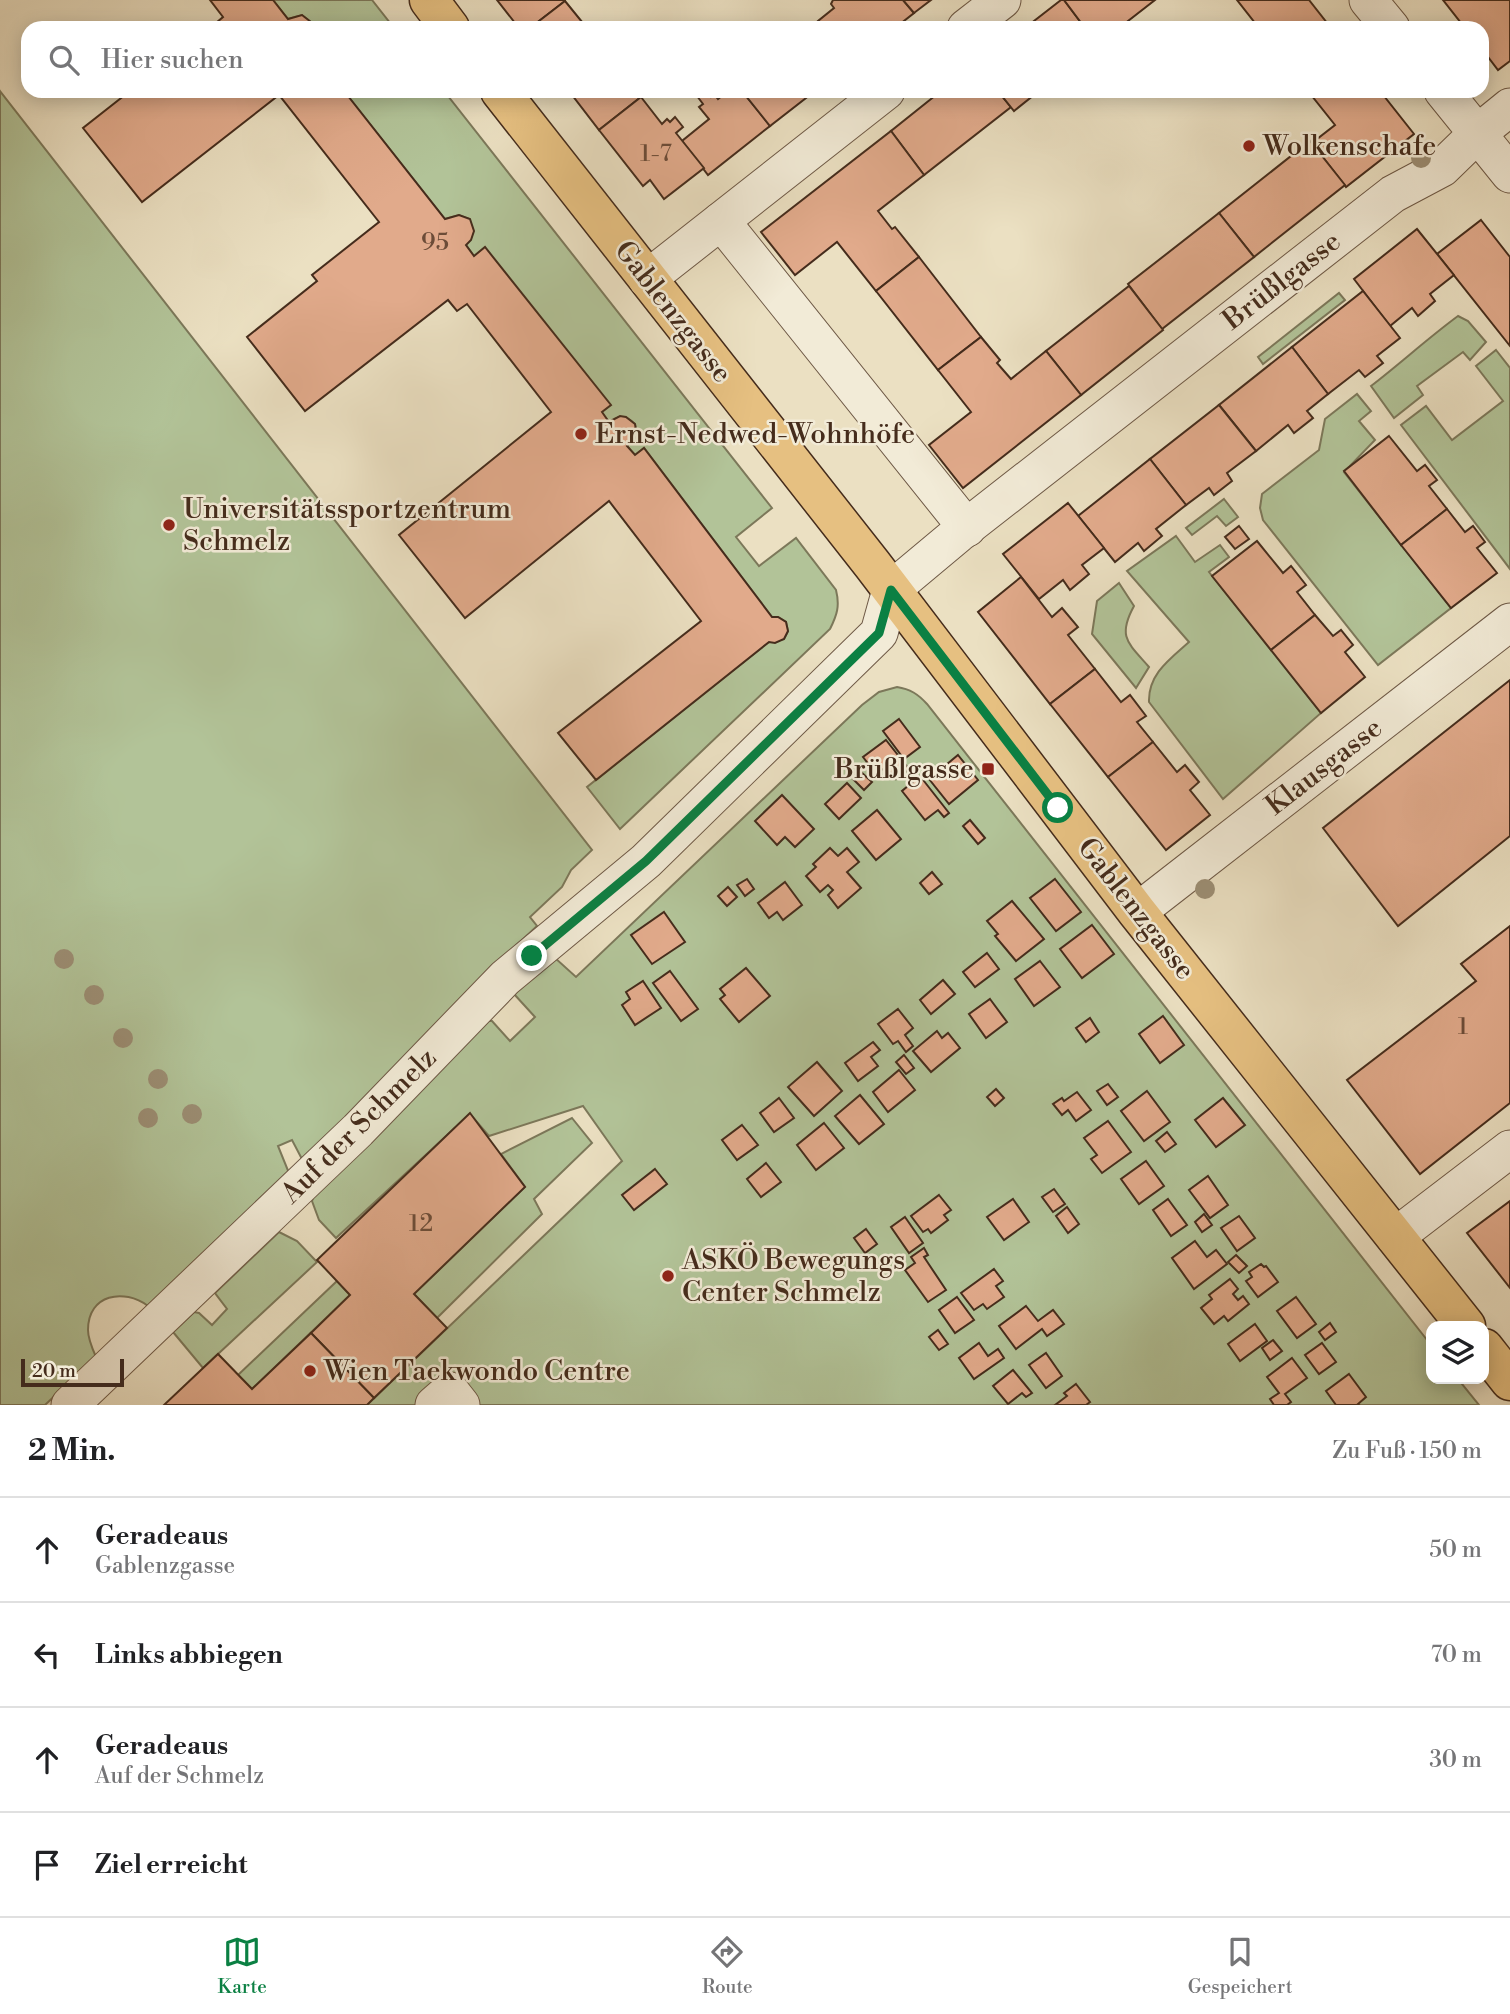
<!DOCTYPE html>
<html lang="de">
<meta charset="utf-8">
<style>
:root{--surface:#fff;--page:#f6f6f6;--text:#202124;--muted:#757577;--line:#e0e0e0;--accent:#0b8043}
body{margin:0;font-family:"Libre Bodoni",serif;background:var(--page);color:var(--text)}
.controls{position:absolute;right:21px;bottom:21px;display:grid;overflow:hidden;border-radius:14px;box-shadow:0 4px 18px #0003}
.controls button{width:63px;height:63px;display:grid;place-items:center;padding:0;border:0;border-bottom:2px solid var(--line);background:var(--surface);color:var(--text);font:35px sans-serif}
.scale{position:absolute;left:21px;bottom:18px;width:103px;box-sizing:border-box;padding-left:7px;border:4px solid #452c1c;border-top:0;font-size:19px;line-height:24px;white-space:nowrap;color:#452c1c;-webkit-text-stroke:5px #f2ebd7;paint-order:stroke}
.stop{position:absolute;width:21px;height:21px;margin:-16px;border:5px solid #0b8043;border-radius:50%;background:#fff}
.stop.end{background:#0b8043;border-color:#fff;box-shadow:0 2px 7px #0008}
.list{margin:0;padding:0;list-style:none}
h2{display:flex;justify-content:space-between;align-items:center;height:91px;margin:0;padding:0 28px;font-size:30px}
h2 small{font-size:23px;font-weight:400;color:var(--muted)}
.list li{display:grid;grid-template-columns:46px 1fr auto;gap:21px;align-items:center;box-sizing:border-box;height:105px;padding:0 28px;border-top:2px solid var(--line)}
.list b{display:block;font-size:26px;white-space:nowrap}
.list p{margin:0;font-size:23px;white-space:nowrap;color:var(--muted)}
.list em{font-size:23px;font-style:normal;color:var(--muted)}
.icon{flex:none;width:38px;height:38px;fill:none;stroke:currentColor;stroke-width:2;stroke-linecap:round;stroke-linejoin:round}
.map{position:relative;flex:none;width:1510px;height:1405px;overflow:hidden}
.search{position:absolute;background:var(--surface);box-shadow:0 4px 18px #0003;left:21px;right:21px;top:21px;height:77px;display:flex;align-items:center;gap:18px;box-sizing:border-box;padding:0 24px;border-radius:21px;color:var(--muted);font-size:26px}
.sheet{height:511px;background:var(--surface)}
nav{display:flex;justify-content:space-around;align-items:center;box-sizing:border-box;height:98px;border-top:2px solid var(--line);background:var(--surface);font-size:19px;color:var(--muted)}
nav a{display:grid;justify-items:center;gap:4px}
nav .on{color:var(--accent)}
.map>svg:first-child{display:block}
.green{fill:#b2c398;stroke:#7c785a;stroke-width:2}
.building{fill:#e1aa8b;stroke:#452c1c;stroke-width:2}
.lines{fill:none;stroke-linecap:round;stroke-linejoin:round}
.minor-casing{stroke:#6e5946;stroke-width:39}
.major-casing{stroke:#452c1c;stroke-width:41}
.minor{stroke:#f2ebd7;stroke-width:37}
.major{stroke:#e6c081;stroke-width:38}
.tree{fill:#9c8e74}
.route{stroke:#0b8043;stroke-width:9}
.poi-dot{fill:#8f2418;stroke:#f2ebd7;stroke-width:2.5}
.labels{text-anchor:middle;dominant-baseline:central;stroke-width:5;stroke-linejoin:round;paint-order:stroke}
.number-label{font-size:24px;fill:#6c4c38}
.poi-label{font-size:28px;fill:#452c1c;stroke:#f2ebd7;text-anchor:start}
.street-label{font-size:28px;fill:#452c1c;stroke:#f2ebd7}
</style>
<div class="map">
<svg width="1510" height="1405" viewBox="0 0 1510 1405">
<rect width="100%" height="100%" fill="#ebe0c2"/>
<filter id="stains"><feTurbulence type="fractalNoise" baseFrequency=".00286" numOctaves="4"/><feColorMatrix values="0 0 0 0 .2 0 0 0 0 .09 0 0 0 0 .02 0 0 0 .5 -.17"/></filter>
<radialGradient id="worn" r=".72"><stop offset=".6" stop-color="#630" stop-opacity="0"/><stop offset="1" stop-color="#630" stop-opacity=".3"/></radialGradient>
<g class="green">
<path d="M273,0H372L394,28H313L311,22L302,15L288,19Z"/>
<path d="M0,91L592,850L571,870L562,887L530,917L537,926L491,969L303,1161L292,1140L278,1146L289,1173L148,1306C124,1288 88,1294 88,1330C88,1339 92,1348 96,1357L45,1405H0Z"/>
<path d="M344,91H444L772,508L736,537L759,566L796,538L836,590C840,606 837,615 830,629L620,829L587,787L769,642L784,639L788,631L786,622L778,617H772L644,448L635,455L627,446L637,436L635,424C626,415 619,415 609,422L474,256L466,245L469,219L459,215L445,219Z"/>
<path d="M1339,293L1345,300L1263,364L1258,357Z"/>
<path d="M1458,316L1468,321L1486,342L1470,360L1463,352L1417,386L1423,395L1394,418L1371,386C1401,363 1428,338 1458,316Z"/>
<path d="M1496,350L1510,368V569L1401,425L1426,406L1452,440L1503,401L1476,366Z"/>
<path d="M1357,394L1371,411L1359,421L1375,440L1344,472L1451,608L1378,665L1263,520L1260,508L1262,494L1319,450L1325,419Z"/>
<path d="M1224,499L1238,517L1226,526L1217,516L1192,535L1186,528Z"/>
<path d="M1176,536L1195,562L1220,545L1229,557L1209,572L1321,713L1223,799L1149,702C1148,674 1170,659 1189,642L1127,571Z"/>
<path d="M1119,583L1134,606C1117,637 1128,643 1149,667L1136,688L1092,634L1097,601Z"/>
<path d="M897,687C910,689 918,694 927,704L1431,1345V1379H1458L1479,1405H367L622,1161L583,1106L489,1136L470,1114L336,1238L319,1220L312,1201L314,1196L486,1021H492L510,1041L535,1017L514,994L554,957L576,977L862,705L879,692Z"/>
<path d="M572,1118L592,1143L534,1199L542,1214L437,1318L414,1294L525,1187L501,1154Z"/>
<path d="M279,1232L297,1241L317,1262L203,1368L173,1332L194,1312L199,1313L212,1325L227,1309L215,1293Z"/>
<path d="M337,1281L350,1295L252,1389L238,1375Z"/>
</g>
<g class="building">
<path d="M210,0H273L288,19L302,15L311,22L313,28H210L223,17Z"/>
<path d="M497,0H565V1L530,28H519Z"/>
<path d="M833,0H903L914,13L895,28H823L818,21L834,8L831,4Z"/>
<path d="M903,0H931L914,13Z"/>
<path d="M1061,0H1064L1085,28H1025Z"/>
<path d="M1064,0H1155L1119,28H1085Z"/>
<path d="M1237,0H1309L1331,28H1259Z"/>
<path d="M1443,0H1510V61L1498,70L1482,49V28H1465Z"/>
<path d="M565,1L587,28H530Z"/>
<path d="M130,91H344L445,219L459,215L470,219L474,231L471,240L466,245L474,256L485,247L611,405L602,412L609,422L620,416L626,417L635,424L637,436L627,446L635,455L644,448L772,617H778L786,622L788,631L784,639L775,643L769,642L596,780L558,733L701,621L609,501L465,618L399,535L551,412L467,304L457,311L448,300L305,411L247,337L317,281L312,275L379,222L279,95L142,202L83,128Z"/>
<path d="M569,91H636L641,97L599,130Z"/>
<path d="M703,91H707L711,97L714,94L718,99L728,91H742L770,126L708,175L682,141L709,119L699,107L703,104L697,96Z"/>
<path d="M742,91H815L770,126Z"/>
<path d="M941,91H998L1011,107L924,175L891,131Z"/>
<path d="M998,91H1039L1014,111Z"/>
<path d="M1308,91H1380L1414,134L1346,187L1312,143L1335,125Z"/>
<path d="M641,97L662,124L667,119L670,122L675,117L683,127L676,133L704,168L664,199L650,180L643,186L599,130Z"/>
<path d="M891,131L924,175L878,211L892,229L895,227L919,257L876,291L837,242L795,275L761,232Z"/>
<path d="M1310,141L1345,185L1254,257L1219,213Z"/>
<path d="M1219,213L1254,257L1162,329L1128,284Z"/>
<path d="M1481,220L1510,257V346L1437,254Z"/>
<path d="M1417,229L1454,275L1430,294L1435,301L1418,316L1412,308L1390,326L1354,279Z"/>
<path d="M919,257L981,337L938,370L876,291Z"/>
<path d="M1129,286L1163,330L1081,395L1046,351Z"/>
<path d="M1363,291L1400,338L1377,356L1383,363L1365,377L1359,370L1328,394L1292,347Z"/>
<path d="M981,337L1000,360L997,363L1011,379L1046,351L1081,395L963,488L929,445L971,412L938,370Z"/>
<path d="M1292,347L1328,394L1307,411L1313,418L1294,433L1288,425L1256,451L1219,405Z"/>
<path d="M1219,405L1256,451L1227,473L1232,481L1214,495L1209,488L1186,505L1150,459Z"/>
<path d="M1389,436L1417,471L1425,465L1437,480L1429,486L1447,509L1401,545L1344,471Z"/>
<path d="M1150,459L1186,505L1156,529L1162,536L1144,551L1138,543L1115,562L1078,516Z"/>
<path d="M1068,503L1104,548L1082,565L1089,574L1070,590L1063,580L1039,599L1003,554Z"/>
<path d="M1447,509L1465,532L1473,526L1485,542L1477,548L1497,573L1451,608L1401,545Z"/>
<path d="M1239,526L1249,539L1235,549L1225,537Z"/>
<path d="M1257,541L1283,573L1291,566L1306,585L1297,592L1315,615L1271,650L1212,576Z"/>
<path d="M1021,577L1052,617L1062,608L1078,627L1068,635L1095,669L1050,704L978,612Z"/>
<path d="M1315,615L1333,636L1341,630L1353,645L1345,652L1365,677L1321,713L1271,650Z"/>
<path d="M1095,669L1121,702L1130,695L1146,716L1137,722L1153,742L1108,777L1050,704Z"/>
<path d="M1510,680V836L1398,926L1323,828Z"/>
<path d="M899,719L920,747L904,759L883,731Z"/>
<path d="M886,740L909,769L896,779L886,767L876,774L863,757Z"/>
<path d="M1153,742L1177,772L1185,765L1199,782L1190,790L1210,815L1166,850L1108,777Z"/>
<path d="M958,755L978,780L949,804L929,779Z"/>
<path d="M861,772L872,782L864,790L853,779Z"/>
<path d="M920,776L949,813L944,817L938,810L925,820L902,791Z"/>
<path d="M847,783L861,798L839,819L825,804Z"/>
<path d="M782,795L814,829L795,847L785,837L777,845L755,821Z"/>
<path d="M877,810L901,839L876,860L852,831Z"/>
<path d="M970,820L985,838L978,844L963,826Z"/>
<path d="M830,848L838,856L847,848L859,862L847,872L861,888L838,908L828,895L833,890L828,885L820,892L806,876L816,867L813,864Z"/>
<path d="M932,872L942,884L929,894L920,883Z"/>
<path d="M747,879L754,889L745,896L737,885Z"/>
<path d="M1055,879L1081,912L1056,931L1030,898Z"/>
<path d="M785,882L802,905L783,920L777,912L769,918L758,903Z"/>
<path d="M728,887L737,897L727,906L718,896Z"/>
<path d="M1012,901L1044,939L1016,961L995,936L998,934L987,921Z"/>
<path d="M664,912L685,942L652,964L631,935Z"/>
<path d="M1092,925L1114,954L1082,978L1060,949Z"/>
<path d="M1510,926V1103L1420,1174L1347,1080L1476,981L1461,964Z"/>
<path d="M987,953L999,969L975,987L963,972Z"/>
<path d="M1040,961L1060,987L1034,1006L1015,979Z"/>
<path d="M746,968L770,996L739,1022L720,999L725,995L720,989Z"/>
<path d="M670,971L698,1009L681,1021L653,983Z"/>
<path d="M943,980L955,994L931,1014L920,1000Z"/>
<path d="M643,981L661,1008L635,1025L622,1005L630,999L626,992Z"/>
<path d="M990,999L1007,1022L986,1038L969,1014Z"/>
<path d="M898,1009L913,1028L905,1035L913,1046L906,1052L898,1041L893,1044L878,1024Z"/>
<path d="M1163,1016L1184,1045L1160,1063L1139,1034Z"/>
<path d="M1090,1018L1099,1032L1086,1042L1076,1028Z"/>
<path d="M937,1031L942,1038L948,1033L960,1048L931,1072L913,1051Z"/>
<path d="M873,1042L880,1050L871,1057L878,1066L858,1081L845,1063Z"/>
<path d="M904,1055L914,1068L906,1074L896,1062Z"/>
<path d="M817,1062L842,1091L814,1116L788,1087Z"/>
<path d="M899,1070L915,1090L888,1112L873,1092Z"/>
<path d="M1108,1084L1118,1097L1107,1105L1097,1091Z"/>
<path d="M996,1089L1004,1098L995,1106L987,1097Z"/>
<path d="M1147,1091L1170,1122L1144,1141L1121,1111Z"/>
<path d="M1077,1092L1091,1110L1076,1121L1068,1110L1062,1115L1053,1104L1062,1098L1064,1101Z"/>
<path d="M860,1095L884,1124L859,1144L835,1116Z"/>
<path d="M779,1098L794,1118L774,1132L760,1113Z"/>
<path d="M1223,1098L1245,1125L1216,1147L1195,1120Z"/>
<path d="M470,1113L525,1187L414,1294L447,1328L374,1398L311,1333L350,1295L317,1260Z"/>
<path d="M1108,1121L1131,1152L1102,1173L1091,1159L1097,1155L1084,1138Z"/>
<path d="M824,1123L844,1148L816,1170L797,1145Z"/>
<path d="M742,1125L758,1145L737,1160L722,1140Z"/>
<path d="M1167,1132L1176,1144L1165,1152L1156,1141Z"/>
<path d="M1146,1161L1164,1186L1139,1204L1121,1179Z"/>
<path d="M766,1163L781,1182L761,1197L747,1179Z"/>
<path d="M655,1169L667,1184L634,1210L622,1195Z"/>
<path d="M1208,1176L1228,1205L1210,1218L1189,1190Z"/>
<path d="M1054,1189L1065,1204L1053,1212L1042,1197Z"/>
<path d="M939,1195L951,1210L944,1215L948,1220L931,1233L928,1229L923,1232L911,1216Z"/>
<path d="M1013,1199L1029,1222L1004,1240L987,1217Z"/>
<path d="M1168,1199L1187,1225L1171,1236L1153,1210Z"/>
<path d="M1510,1201V1288L1467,1233Z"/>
<path d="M1067,1207L1079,1224L1068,1233L1056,1216Z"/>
<path d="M1204,1214L1212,1225L1202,1232L1195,1222Z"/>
<path d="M1239,1216L1255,1238L1237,1251L1221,1228Z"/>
<path d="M905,1217L923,1243L909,1253L891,1227Z"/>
<path d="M866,1229L877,1244L865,1253L854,1238Z"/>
<path d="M1195,1241L1207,1257L1216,1250L1227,1264L1194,1289L1172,1258Z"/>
<path d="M924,1248L928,1255L924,1257L946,1290L928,1302L905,1270L915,1263L911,1257Z"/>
<path d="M1236,1255L1247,1266L1239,1273L1228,1262Z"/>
<path d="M1261,1264L1264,1267L1266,1266L1278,1282L1258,1297L1246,1281L1252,1277L1249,1272Z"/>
<path d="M994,1269L1003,1281L996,1286L1004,1297L987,1309L983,1304L974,1310L961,1293Z"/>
<path d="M1230,1279L1238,1289L1233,1294L1238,1300L1243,1296L1249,1304L1228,1321L1224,1316L1214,1324L1201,1308L1212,1299L1209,1295Z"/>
<path d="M957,1297L974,1320L955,1333L939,1310Z"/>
<path d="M1296,1297L1316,1324L1297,1338L1277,1311Z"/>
<path d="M1026,1306L1038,1321L1053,1310L1064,1324L1047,1336L1042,1329L1016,1349L999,1326Z"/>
<path d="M1330,1323L1336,1332L1325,1340L1319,1332Z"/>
<path d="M1255,1324L1267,1341L1240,1361L1228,1344Z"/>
<path d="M938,1330L948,1344L939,1350L929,1337Z"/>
<path d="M311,1333L374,1398L367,1405H164L218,1354L252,1389Z"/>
<path d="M1273,1340L1282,1351L1270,1360L1262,1348Z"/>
<path d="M979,1343L988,1356L998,1349L1004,1358L974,1379L959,1358Z"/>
<path d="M1322,1343L1336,1362L1319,1374L1305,1355Z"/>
<path d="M1046,1353L1062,1376L1046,1388L1029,1365Z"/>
<path d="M1292,1358L1307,1378L1285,1394L1291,1402L1287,1405H1274L1270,1399L1279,1393L1267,1377Z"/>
<path d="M1013,1370L1032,1393L1026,1397L1022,1393L1008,1404L993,1386Z"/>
<path d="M1349,1374L1366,1397L1358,1404L1359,1405H1336L1326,1391Z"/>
<path d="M1076,1384L1090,1402L1086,1405H1055L1067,1396L1064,1393Z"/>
</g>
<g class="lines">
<g class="minor-casing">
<g id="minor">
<path d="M1368,0L1391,28"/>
<path d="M966,28L1002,0"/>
<path d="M1443,91L1510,174"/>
<path d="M721,221L967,528"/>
<path d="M647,279L886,91"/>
<path d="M1137,912L1510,622"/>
<path d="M1395,1237L1510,1149"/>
<path d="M70,1405L358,1130L505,978L646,861L879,633L891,590L958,534L1393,194L1442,168L1478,133L1510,107"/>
<path d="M434,1405L450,1391L461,1405"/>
</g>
</g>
<g class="major-casing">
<g id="major">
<path d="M429,0L450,28"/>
<path d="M500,91L872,564L1137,912L1466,1326"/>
<path d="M1484,1348L1510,1381"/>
</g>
</g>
<use href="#minor" class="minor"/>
<use href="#major" class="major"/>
</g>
<g class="tree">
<circle cx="1421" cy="158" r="10"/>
<circle cx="1205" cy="889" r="10"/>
<circle cx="64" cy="959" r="10"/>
<circle cx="94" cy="995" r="10"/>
<circle cx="123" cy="1038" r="10"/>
<circle cx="158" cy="1079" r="10"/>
<circle cx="192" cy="1114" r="10"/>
<circle cx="148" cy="1118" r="10"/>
</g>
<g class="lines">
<path class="route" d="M532,956L646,861L879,633L891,590L1058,808"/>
</g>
<g class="poi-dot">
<circle cx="1249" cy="146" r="7"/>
<circle cx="581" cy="434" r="7"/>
<circle cx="169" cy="525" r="7"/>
<rect x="981" y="762" width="14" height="14" rx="3.5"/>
<circle cx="668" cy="1276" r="7"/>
<circle cx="310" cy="1371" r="7"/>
</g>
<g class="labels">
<g class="number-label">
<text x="656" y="154">1-7</text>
<text x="435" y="243">95</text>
<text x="1463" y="1027">1</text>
<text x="421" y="1224">12</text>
</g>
<g class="poi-label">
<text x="1263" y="146">Wolkenschafe</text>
<text x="595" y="434">Ernst-Nedwed-Wohnhöfe</text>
<text x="183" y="509">Universitätssportzentrum<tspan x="183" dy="32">Schmelz</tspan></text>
<text x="974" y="769" text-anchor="end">Brüßlgasse</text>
<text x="682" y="1260">ASKÖ Bewegungs<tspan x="682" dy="32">Center Schmelz</tspan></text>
<text x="324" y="1371">Wien Taekwondo Centre</text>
</g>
<g class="street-label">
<text transform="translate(1282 281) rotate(-38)">Brüßlgasse</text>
<text transform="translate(673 312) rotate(52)">Gablenzgasse</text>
<text transform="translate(1324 767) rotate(-38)">Klausgasse</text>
<text transform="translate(1136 909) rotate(52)">Gablenzgasse</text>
<text transform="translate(359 1126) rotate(-45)">Auf der Schmelz</text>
</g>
</g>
<rect width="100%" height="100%" filter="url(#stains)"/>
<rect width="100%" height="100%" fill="url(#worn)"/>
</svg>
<div class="controls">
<button><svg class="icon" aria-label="layers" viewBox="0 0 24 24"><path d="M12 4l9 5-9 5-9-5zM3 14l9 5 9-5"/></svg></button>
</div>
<div class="scale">20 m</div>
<div class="stop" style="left:1058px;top:808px"></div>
<div class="stop end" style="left:532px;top:956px"></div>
<div class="search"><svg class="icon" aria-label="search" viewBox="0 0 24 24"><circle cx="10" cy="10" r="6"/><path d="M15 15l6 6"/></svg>Hier suchen</div>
</div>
<section class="sheet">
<h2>2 Min.<small>Zu Fuß · 150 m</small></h2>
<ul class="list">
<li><svg class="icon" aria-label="ahead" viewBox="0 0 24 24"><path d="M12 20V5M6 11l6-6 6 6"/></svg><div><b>Geradeaus</b><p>Gablenzgasse</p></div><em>50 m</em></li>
<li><svg class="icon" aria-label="left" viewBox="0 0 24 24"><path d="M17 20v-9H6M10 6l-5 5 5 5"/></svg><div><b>Links abbiegen</b></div><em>70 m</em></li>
<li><svg class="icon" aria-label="ahead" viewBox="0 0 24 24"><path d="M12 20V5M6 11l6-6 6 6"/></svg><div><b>Geradeaus</b><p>Auf der Schmelz</p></div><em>30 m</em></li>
<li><svg class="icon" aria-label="arrive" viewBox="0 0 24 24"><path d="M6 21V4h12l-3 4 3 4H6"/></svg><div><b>Ziel erreicht</b></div></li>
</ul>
</section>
<nav>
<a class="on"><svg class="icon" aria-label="map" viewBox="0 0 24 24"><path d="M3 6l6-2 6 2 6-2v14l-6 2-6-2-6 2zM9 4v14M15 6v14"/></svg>Karte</a>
<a><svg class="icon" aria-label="directions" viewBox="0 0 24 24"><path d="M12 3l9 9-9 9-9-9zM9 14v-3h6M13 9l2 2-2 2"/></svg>Route</a>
<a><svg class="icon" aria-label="saved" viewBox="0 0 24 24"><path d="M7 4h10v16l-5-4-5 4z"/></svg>Gespeichert</a>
</nav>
